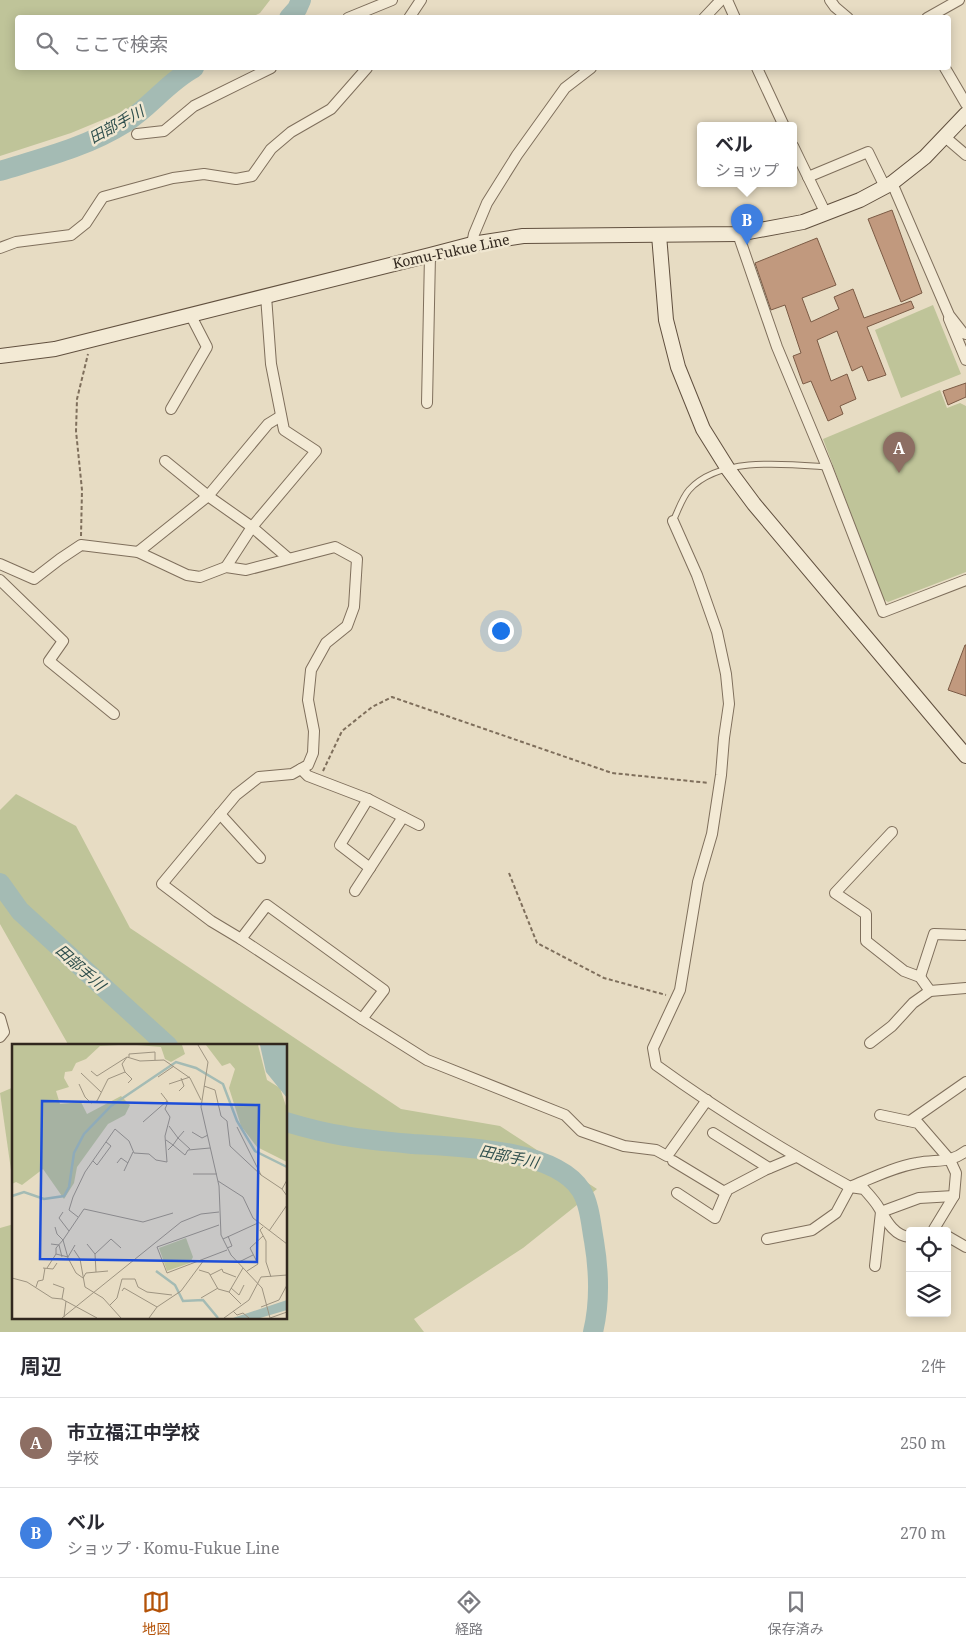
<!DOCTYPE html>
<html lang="ja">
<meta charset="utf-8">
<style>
:root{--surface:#fff;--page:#f2f2f3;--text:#2b2b33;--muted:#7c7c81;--line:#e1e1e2;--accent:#b45309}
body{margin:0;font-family:"Noto Serif","Noto Sans JP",serif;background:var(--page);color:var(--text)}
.controls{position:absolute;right:15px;bottom:15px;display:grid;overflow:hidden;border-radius:5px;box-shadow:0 2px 12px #0003}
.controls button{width:45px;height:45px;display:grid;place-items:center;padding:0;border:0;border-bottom:1px solid var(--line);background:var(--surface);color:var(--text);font:25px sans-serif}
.you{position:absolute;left:500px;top:630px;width:18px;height:18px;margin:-12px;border:4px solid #fff;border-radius:50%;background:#1a73e8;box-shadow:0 0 0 8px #1a73e833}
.badge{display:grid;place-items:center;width:32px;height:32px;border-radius:50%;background:var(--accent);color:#fff;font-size:16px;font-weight:700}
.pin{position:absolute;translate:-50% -41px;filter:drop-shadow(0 1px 2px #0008)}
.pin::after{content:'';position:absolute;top:26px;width:18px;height:15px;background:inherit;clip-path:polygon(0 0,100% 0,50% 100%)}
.popup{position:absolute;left:697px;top:122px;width:100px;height:65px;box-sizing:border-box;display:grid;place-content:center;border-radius:5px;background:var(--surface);filter:drop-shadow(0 1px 4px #0005);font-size:16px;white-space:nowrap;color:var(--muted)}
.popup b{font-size:19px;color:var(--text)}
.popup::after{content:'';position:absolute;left:50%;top:100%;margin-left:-10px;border:10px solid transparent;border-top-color:var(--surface)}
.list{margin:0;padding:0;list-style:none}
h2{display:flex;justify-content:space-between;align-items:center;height:65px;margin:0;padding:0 20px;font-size:21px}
h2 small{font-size:16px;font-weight:400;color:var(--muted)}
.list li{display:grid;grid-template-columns:32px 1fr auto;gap:15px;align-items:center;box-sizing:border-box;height:90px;padding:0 20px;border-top:1px solid var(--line)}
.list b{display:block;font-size:19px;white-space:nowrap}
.list p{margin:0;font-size:16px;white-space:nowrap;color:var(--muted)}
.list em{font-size:16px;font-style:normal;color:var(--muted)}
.icon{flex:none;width:28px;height:28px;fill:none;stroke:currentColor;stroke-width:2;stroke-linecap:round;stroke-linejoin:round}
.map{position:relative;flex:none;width:966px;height:1332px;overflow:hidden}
.search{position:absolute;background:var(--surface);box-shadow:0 2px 12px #0003;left:15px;right:15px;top:15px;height:55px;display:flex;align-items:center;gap:12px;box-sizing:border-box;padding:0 18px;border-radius:5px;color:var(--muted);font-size:19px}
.sheet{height:245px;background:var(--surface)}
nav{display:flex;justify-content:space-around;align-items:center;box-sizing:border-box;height:70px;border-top:1px solid var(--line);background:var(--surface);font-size:14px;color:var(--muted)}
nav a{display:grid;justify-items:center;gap:2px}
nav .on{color:var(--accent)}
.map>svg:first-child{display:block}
.green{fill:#bfc499}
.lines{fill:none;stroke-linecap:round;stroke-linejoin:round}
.river{stroke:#a4bbb4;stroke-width:20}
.building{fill:#c1997e;stroke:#7b5b45}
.lane-casing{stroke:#7f6f5c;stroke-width:7}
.street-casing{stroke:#7f6f5c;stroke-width:12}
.secondary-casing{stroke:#61503f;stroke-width:16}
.path{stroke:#7f6f5c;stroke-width:2;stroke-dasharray:4 2.5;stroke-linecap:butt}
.lane{stroke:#f3ead5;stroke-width:5}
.street{stroke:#f3ead5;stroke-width:10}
.secondary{stroke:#f3ead5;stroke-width:14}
.labels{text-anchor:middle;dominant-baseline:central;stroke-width:5;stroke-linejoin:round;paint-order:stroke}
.street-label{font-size:14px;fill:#31271e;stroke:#f0e7d1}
.water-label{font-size:15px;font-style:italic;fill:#2f4f4d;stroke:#f0e7d1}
.inset-river{fill:none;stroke:#a4bbb4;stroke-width:2.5}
.inset-road{fill:none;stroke:#9e9481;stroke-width:1}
.view{fill:#1d4ed8;fill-opacity:0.15;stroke:#1d4ed8;stroke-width:2.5}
.inset-edge{fill:none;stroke:#31271e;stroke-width:2.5}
</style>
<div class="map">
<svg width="966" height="1332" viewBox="0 0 966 1332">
<rect width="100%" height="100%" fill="#e7dcc3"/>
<g class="green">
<path d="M0,0H270L260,13L252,17L18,18V68H176L129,109L71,133L0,156Z"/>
<path d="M933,305L961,374L901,398L875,330Z"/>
<path d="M940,390L947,408L960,403L966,406V572L888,602L883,599L823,439Z"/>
<path d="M16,794L76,826L130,928L401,1109L500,1126L597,1189L523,1248L414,1319L424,1332H0V1228L14,1224V1318H286V1046H69L0,924V810Z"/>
<path d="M14,1087V1191L0,1093Z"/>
</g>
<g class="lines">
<g class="river">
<path d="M289,18L297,9L301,0"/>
<path d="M0,171C42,158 87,147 125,123C150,107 168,82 194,68"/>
<path d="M0,883L20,911L168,1046"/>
<path d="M286,1122C306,1128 325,1133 345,1136C368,1140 391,1142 413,1144C458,1147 554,1148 581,1190C590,1205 591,1225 594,1241C599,1271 600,1303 593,1332"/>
</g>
</g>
<g class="building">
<path d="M892,210L922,293L901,302L868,219Z"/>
<path d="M817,238L836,285L802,298L811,322L839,309L834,297L853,289L864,318L911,301L914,308L867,327L886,375L868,381L862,366L852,371L837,331L817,340L831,381L847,374L856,399L840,406L843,414L828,421L811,381L803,384L793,356L801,353L785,305L771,310L755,263Z"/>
<path d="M966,383V397L948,405L943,391Z"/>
<path d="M965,645H966V696L948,690Z"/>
</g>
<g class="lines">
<g class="lane-casing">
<path id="lane" d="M673,521C678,511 682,498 689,490C720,456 786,464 827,467"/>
</g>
<g class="street-casing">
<g id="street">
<path d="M727,0L735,18"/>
<path d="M830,0L835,7L848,18"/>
<path d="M348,18L392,0"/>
<path d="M409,18L421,0"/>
<path d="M704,18L721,0"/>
<path d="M927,18L959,0"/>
<path d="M757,68L784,126"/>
<path d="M945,68L966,104"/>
<path d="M137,134L164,131L194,106L271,68"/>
<path d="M945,137L966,155"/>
<path d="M793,146L826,214"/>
<path d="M808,177L868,152L885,187"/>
<path d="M892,183L949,315L963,333L966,334"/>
<path d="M738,234L777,347L827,467L883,612L966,580"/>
<path d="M472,244L474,234L487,203L517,155L565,88L591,68"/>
<path d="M0,248L16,242L71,235L86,223L103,197L173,178L204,174L236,179L252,176L271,149L291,132L331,109L367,68"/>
<path d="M949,319L966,360"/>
<path d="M427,403L430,255"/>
<path d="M171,409L207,347L190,314"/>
<path d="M165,461L208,496L268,424L281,416"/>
<path d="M673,521L697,575L717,632L726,674L729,704L724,738L721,775L712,834L698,882L680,990L653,1048L656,1065C718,1110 783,1150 850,1187C872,1178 894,1167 917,1163C937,1159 949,1164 966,1151"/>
<path d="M138,552L208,496L252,527L316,451L284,430L271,364L266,296"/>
<path d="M0,564L34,579L60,559L81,545L138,552L187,575L200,577L226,567L246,570L335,547L357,559L354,607L347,626L326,643L311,670L308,700L314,731L313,753L308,765L292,774L259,777L236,795L162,884L211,921L241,939L362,1019L427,1060L565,1115L581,1131L624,1146L656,1150L667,1156L707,1100"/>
<path d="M226,567L252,527L288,558"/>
<path d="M0,580L63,641L49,661L114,714"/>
<path d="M301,769L308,776L368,799L419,825"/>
<path d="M368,799L340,845L370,868"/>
<path d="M220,814L260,858"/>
<path d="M892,832L835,893L866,914V941L904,971L920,977L930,991"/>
<path d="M355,891L403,817"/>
<path d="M241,939L267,905L384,990L362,1019"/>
<path d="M920,977L934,934L964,935"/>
<path d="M0,1018L4,1032L0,1037"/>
<path d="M870,1043L892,1026L913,1003L930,991L966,988"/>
<path d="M880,1115L918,1123L950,1160L956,1173L954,1196L934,1229L938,1231"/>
<path d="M910,1121L966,1082"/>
<path d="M713,1133L769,1168"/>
<path d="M673,1161L726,1193"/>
<path d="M677,1193L715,1218L727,1190L765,1170L796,1157"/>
<path d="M947,1236L966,1247"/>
<path d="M767,1239L812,1230L836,1213L850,1187L864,1189C869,1195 875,1201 879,1208C886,1220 894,1236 910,1237"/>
<path d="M875,1266L881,1212L919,1198L954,1196"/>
</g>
</g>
<g class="secondary-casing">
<g id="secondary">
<path d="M659,235L666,320L678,367L703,429L728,469L754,504L966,756"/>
<path d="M0,356L55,349L430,255L472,244L523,236L738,234L803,222L860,200L892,183L925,157L966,114"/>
</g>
</g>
<g class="path">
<path d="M81,536L82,490L76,431L77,399L88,354"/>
<path d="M323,771L342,731L372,707L392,697L612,773L709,783"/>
<path d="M509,873L537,943L604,978L666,995"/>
</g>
<use href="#lane" class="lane"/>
<use href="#street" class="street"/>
<use href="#secondary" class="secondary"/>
</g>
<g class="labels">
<g class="street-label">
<text transform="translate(451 251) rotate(-12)">Komu-Fukue Line</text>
</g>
<g class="water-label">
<text transform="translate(116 124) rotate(-29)">田部手川</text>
<text transform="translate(81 967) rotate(42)">田部手川</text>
<text transform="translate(509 1156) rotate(12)">田部手川</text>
</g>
</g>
<g transform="translate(12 1044)">
<rect width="275" height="275" fill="#e7dcc3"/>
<path d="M0,1H106L88,2L74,15L64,19L60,27L53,28L52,34L57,43L44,47L48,60L69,58L75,70L109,52L118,61L113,71L96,80L65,123L62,139L52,155L31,125L10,141L4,138L0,140ZM125,1H170L173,10L159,18L153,15L149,3ZM194,1H246L255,36L268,44L275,65V118L245,103L229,82L217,44L223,25L218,19L210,22ZM174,194L181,213L178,219L155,227L147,204Z" fill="#bfc499"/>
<path d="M248,1H275V54L254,28ZM275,256V266L248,274H221Z" fill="#a4bbb4"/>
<path class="inset-river" d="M0,152L12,148L32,155L52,152L57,143L62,109L72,90L99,62L164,18L184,24L211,40L225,77L243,107L275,123M144,227L163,241L171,257L191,256L206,274"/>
<path class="inset-road" d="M186,1L196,18L189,63L207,142L209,191L219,211L250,244L258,274M117,13V10L143,8V16M79,27L85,32L115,13L128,17L152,16L178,34L189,56M113,28L120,35L116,39M69,29L89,48M146,33L162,22M67,40L73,53L79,59L85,57L96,35L113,28L110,20L115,13M157,40L178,33M192,42L203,46L209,72L215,77L218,102L249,131M167,47L172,42L169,34M131,78L155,57M157,82L166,94L161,101L173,111L176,106L198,104M225,83L249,131L270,145M172,87L166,94L178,105M180,88L190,94L196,91M154,96L161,101L156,106M81,117L85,121L99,102L94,98M105,119L109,114L116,119M112,127L121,108M181,130H205M275,136L270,145L275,152M206,137L231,153L241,174L275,200M51,168L47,174L57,187M66,173L57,166L61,153L73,128L103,85L117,97L122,109L137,110L144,116L155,118L153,92L158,73L153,65L156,58L149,49M207,181L145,203L155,229L215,206M43,183L45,190L51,196L44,204V210M251,183L248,186L254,197V218L259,233M257,187L275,161M211,195L246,179M39,200L47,201L50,213M75,200L83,210L84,228M215,204L220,202L216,192M62,206L68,215L73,243L91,254L109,274M83,210L99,195L109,204M227,218L241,211M31,224L41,225L45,219M35,224L44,210L56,213L63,201M187,226L197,229L206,245L217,248L229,260M96,227L74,229L71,234L64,229L56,214L51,196L72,165L131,178L161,169M235,227L246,220L238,204L251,192M198,231L210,225L211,228L224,233M0,234L15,238L40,254L50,255L85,274M41,240L52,244L50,255M24,243L26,237L31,236L33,224M219,244L227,251L232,241M110,247L112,244L145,263M217,248L231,224M189,254L206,244M98,261L105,254L110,235H123L126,243L135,248L160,251M249,263L267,256L275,241M221,267L225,271L231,269L237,274M52,273L54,257M50,274L169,178L189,170L207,168M137,274L145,263L169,247L192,216M212,274L237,256L249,233L275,231M258,274L275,268"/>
<path class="view" d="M30,57L247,61L245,218L28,215Z"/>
<rect width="275" height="275" class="inset-edge"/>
</g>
</svg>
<div class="controls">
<button><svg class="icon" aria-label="locate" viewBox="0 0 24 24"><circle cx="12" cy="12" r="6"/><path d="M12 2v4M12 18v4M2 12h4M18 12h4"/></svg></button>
<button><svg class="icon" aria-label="layers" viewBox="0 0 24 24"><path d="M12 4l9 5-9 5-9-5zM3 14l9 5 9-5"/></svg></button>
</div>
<div class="you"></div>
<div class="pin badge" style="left:899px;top:473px;background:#8d6e63">A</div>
<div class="pin badge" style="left:747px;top:245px;background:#3f7fe0">B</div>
<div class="popup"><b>ベル</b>ショップ</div>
<div class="search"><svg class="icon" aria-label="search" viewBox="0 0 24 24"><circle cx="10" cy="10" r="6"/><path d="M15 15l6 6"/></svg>ここで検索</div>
</div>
<section class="sheet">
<h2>周辺<small>2件</small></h2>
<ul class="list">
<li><span class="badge" style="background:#8d6e63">A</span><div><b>市立福江中学校</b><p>学校</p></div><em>250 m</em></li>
<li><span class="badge" style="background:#3f7fe0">B</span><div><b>ベル</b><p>ショップ · Komu-Fukue Line</p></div><em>270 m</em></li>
</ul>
</section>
<nav>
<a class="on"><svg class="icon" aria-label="map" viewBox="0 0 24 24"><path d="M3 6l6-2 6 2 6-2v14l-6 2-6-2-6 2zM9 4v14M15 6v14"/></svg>地図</a>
<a><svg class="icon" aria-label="directions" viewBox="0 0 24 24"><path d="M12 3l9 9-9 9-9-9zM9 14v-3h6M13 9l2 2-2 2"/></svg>経路</a>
<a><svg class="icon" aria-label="saved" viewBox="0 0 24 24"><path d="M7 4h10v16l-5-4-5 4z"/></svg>保存済み</a>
</nav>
